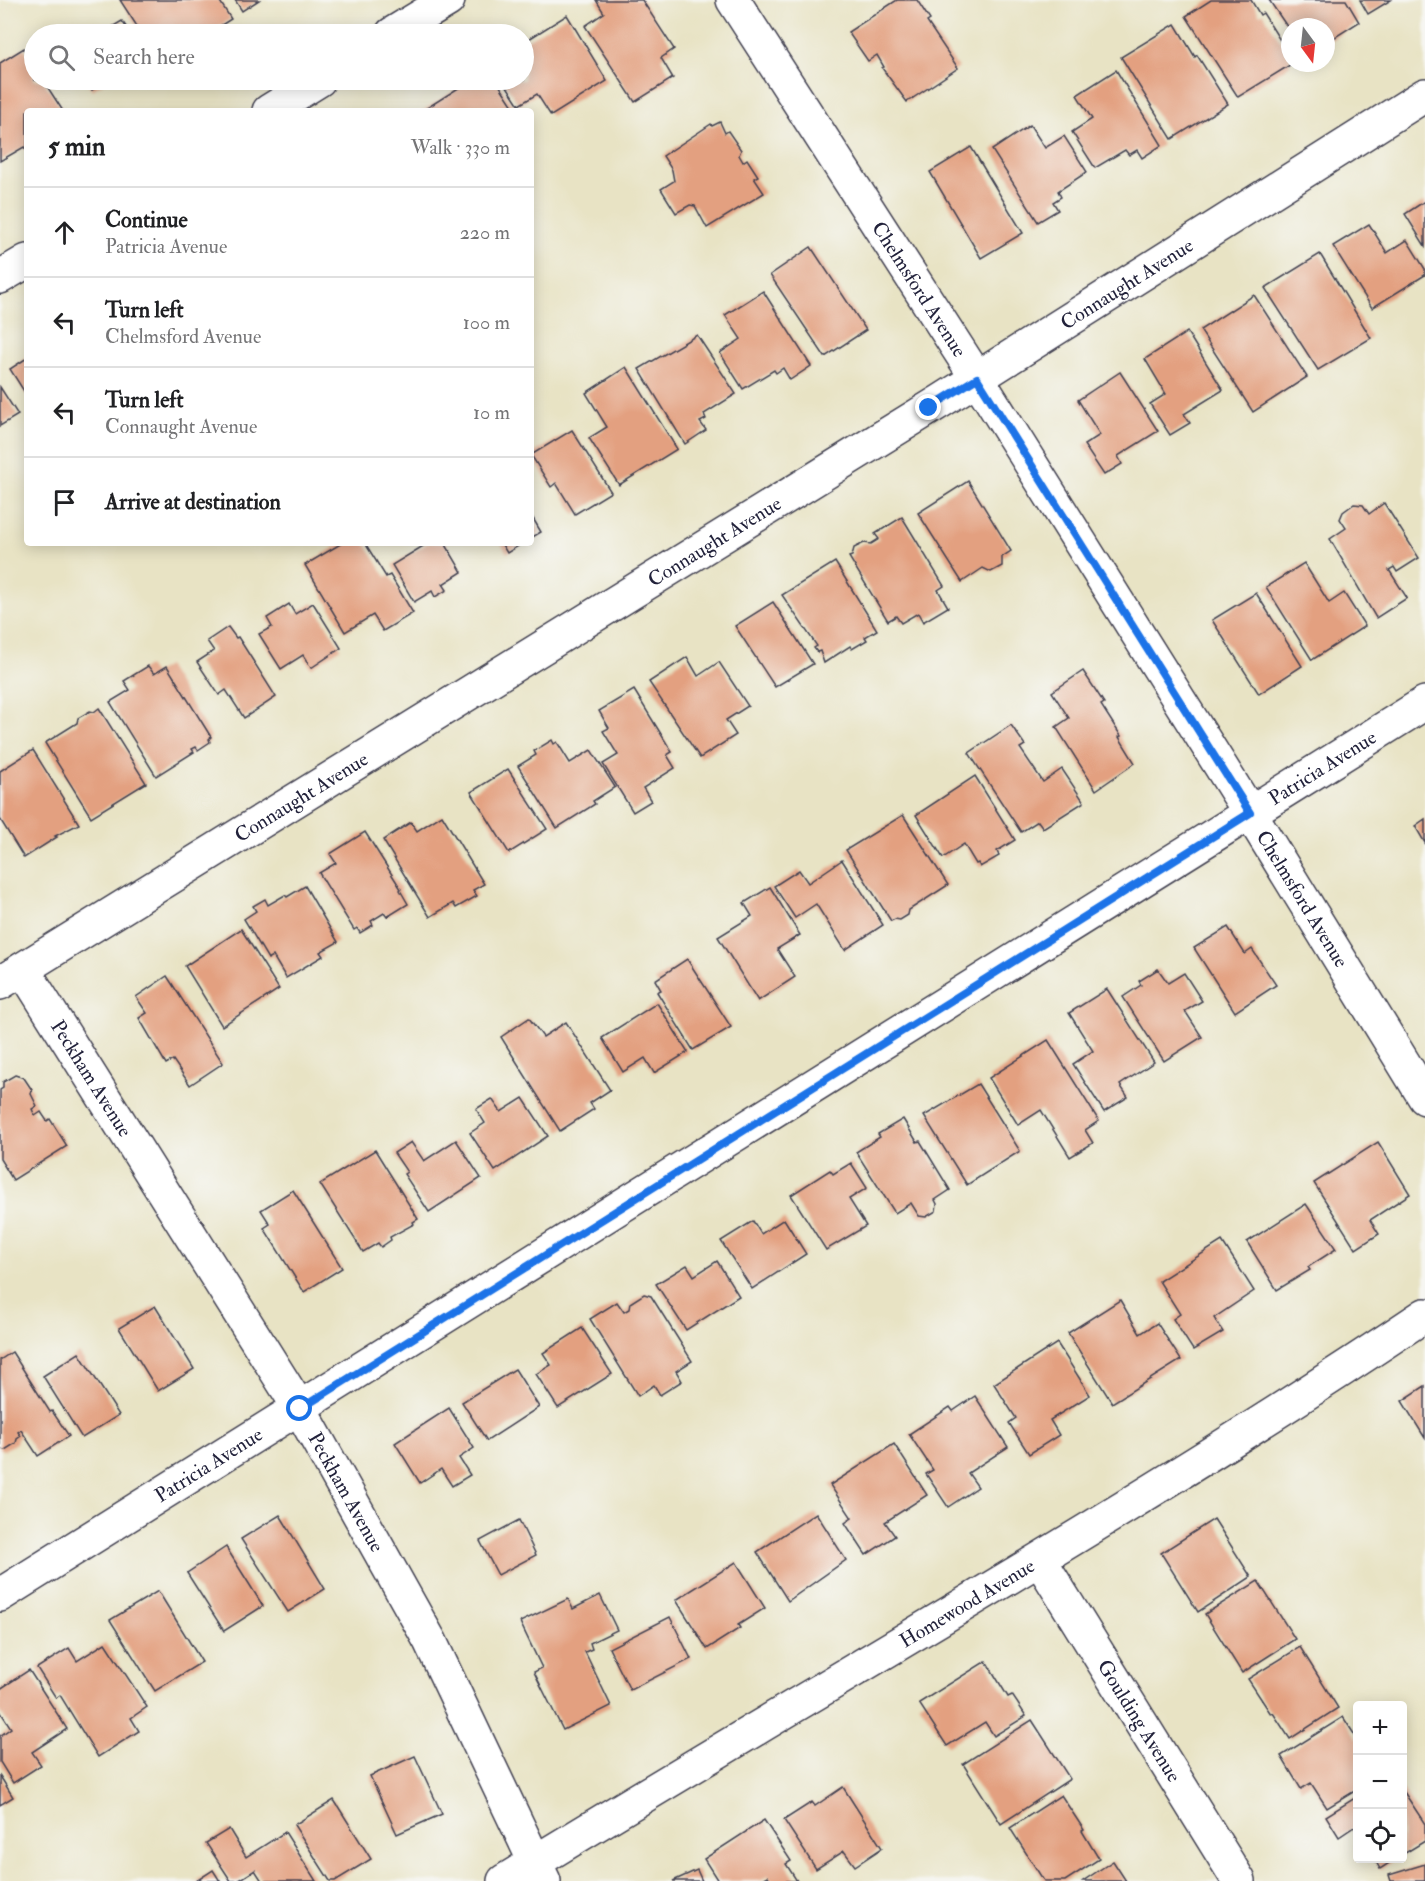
<!DOCTYPE html>
<meta charset="utf-8">
<style>
:root{--surface:#fff;--page:#f2f2f2;--text:#202124;--muted:#757577;--line:#e0e0e0}
body{margin:0;font-family:"IM FELL Double Pica",serif;background:var(--page);color:var(--text)}
.controls{position:absolute;right:18px;bottom:18px;display:grid;overflow:hidden;border-radius:6px;box-shadow:0 3px 15px #0003}
.controls button{width:54px;height:54px;display:grid;place-items:center;padding:0;border:0;border-bottom:2px solid var(--line);background:var(--surface);color:var(--text);font:30px sans-serif}
.compass{position:absolute;left:1281px;top:18px;width:54px;height:54px;border-radius:50%;background:var(--surface);box-shadow:0 3px 15px #0003;rotate:165deg}
.stop{position:absolute;width:18px;height:18px;margin:-14px;border:4px solid #1a73e8;border-radius:50%;background:#fff}
.stop.end{background:#1a73e8;border-color:#fff;box-shadow:0 2px 6px #0008}
.list{margin:0;padding:0;list-style:none}
h2{display:flex;justify-content:space-between;align-items:center;height:78px;margin:0;padding:0 24px;font-size:26px}
h2 small{font-size:20px;font-weight:400;color:var(--muted)}
.list li{display:grid;grid-template-columns:39px 1fr auto;gap:18px;align-items:center;box-sizing:border-box;height:90px;padding:0 24px;border-top:2px solid var(--line)}
.list b{display:block;font-size:22px;white-space:nowrap}
.list p{margin:0;font-size:20px;white-space:nowrap;color:var(--muted)}
.list em{font-size:20px;font-style:normal;color:var(--muted)}
.icon{flex:none;width:33px;height:33px;fill:none;stroke:currentColor;stroke-width:2;stroke-linecap:round;stroke-linejoin:round}
.map{position:relative;flex:none;width:1425px;height:1881px;overflow:hidden}
.search{position:absolute;background:var(--surface);box-shadow:0 3px 15px #0003;left:24px;top:24px;width:510px;height:66px;display:flex;align-items:center;gap:15px;box-sizing:border-box;padding:0 21px;border-radius:33px;color:var(--muted);font-size:22px}
.panel{position:absolute;background:var(--surface);box-shadow:0 3px 15px #0003;left:24px;top:108px;width:510px;height:438px;border-radius:6px}
.map>svg:first-child{display:block}
.building{fill:#e3a080}
.lines{fill:none;stroke-linecap:round;stroke-linejoin:round}
.minor-casing{stroke:#403f50;stroke-width:36}
.minor{stroke:#fff;stroke-width:33}
.route{stroke:#1a73e8;stroke-width:8}
.labels{text-anchor:middle;dominant-baseline:central;stroke-width:4.5;stroke-linejoin:round;paint-order:stroke}
.street-label{font-size:20px;fill:#22223b;stroke:#f6f6f2}
</style>
<div class="map">
<svg width="1425" height="1881" viewBox="0 0 1425 1881">
<rect width="100%" height="100%" fill="#f6f6f2"/>
<filter id="ink" filterUnits="userSpaceOnUse"><feTurbulence type="fractalNoise" baseFrequency=".0167" numOctaves="2"/><feDisplacementMap in="SourceGraphic" scale="12" xChannelSelector="R" yChannelSelector="G"/><feConvolveMatrix kernelMatrix="1 2 1 2 8 2 1 2 1" color-interpolation-filters="sRGB"/></filter>
<filter id="wash" filterUnits="userSpaceOnUse"><feTurbulence type="fractalNoise" baseFrequency=".008" numOctaves="4" result="noise"/><feDisplacementMap in="SourceGraphic" scale="24" xChannelSelector="R" yChannelSelector="G"/><feGaussianBlur stdDeviation="1.35" result="paint"/><feColorMatrix in="noise" values="0 0 0 0 0 0 0 0 0 0 0 0 0 0 0 0 0 1.4 0 .05"/><feComposite in="paint" operator="in"/></filter>
<g filter="url(#wash)">
<rect width="100%" height="100%" fill="#e8e3c4"/>
<g id="blocks">
<g class="building">
<path d="M120,0H219L231,19L209,33L210,34H142Z"/>
<path d="M235,0H259L242,11Z"/>
<path d="M596,0H642L674,49L661,58L673,78L635,102L585,26L604,13Z"/>
<path d="M897,0H917L930,20L927,22L958,68L907,102L882,68L884,67L877,55L868,61L848,32Z"/>
<path d="M1211,0H1251L1260,15L1263,13L1290,56V65L1238,97L1186,16Z"/>
<path d="M1269,0H1346L1359,22L1326,43V27H1290V31Z"/>
<path d="M1360,0H1391L1368,14Z"/>
<path d="M567,15L607,81L551,116L537,94L519,105L503,80H524V42Z"/>
<path d="M122,21L131,34H100Z"/>
<path d="M1175,24L1195,57L1197,55L1228,104L1172,139L1121,57Z"/>
<path d="M24,48L34,65V80H43L63,111H27V151L24,147L0,161V63Z"/>
<path d="M1116,70L1162,145L1142,158L1137,150L1129,155L1125,150L1095,168L1072,132L1092,119L1077,95Z"/>
<path d="M86,80H108L92,90Z"/>
<path d="M471,80H496L515,109L511,111H422Z"/>
<path d="M720,122L725,133L728,131L741,150L739,155L743,162L747,159L758,176L754,178L764,193L707,228L695,206L690,205L676,213L661,189L674,181L672,170L663,156L711,124L712,126Z"/>
<path d="M1030,125L1045,148L1064,136L1087,172L1058,191L1061,197L1053,202L1058,210L1038,222L992,150Z"/>
<path d="M971,147L1023,233L981,258L930,172Z"/>
<path d="M1425,201V246L1405,214Z"/>
<path d="M1369,224L1387,253L1407,240L1425,269V275L1372,308L1333,246Z"/>
<path d="M811,247L866,330L825,357L770,275Z"/>
<path d="M1320,254L1371,338L1318,370L1265,288Z"/>
<path d="M763,291L811,366L790,380L783,368L776,373L774,370L743,389L720,353L741,339L725,315Z"/>
<path d="M1254,295L1307,377L1253,412L1200,330Z"/>
<path d="M1187,332L1223,390L1184,414L1190,423L1170,435L1150,404L1166,394L1145,359Z"/>
<path d="M697,335L736,394L704,414L706,419L700,422L706,430L685,444L639,369Z"/>
<path d="M27,358V396L10,369Z"/>
<path d="M626,367L677,449L619,485L589,438L607,427L586,393Z"/>
<path d="M1120,372L1158,431L1118,456L1122,464L1104,475L1084,445L1100,435L1078,400Z"/>
<path d="M0,387L18,415L0,426Z"/>
<path d="M572,430L611,492L575,514L556,483L551,487L531,455Z"/>
<path d="M968,481L1011,551L1002,557V566L991,572L983,568L962,582L918,513Z"/>
<path d="M1384,503L1419,558L1397,572L1394,567L1389,570L1407,598L1376,618L1330,539L1346,528L1340,519L1343,512L1354,504L1363,505L1369,514Z"/>
<path d="M531,515L541,532L531,538Z"/>
<path d="M902,517L944,586L938,590L948,607L923,622L918,613L901,623L896,616L888,621L849,557L852,556L854,548L864,543L871,544L879,539L875,534Z"/>
<path d="M342,543H365L386,577L390,575L413,613L383,631L373,615L345,632L305,565Z"/>
<path d="M428,543H445L462,572L443,584L447,590L435,597L432,591L414,602L392,565Z"/>
<path d="M501,543H523L507,553Z"/>
<path d="M835,562L877,630L865,637L867,640L852,649L850,646L824,663L820,651L817,652L814,648L817,646L782,595Z"/>
<path d="M1304,563L1329,603L1344,593L1365,626L1312,660L1266,587Z"/>
<path d="M1256,593L1302,666L1259,694L1212,620Z"/>
<path d="M773,602L813,664L775,687L735,626Z"/>
<path d="M313,603L341,648L311,668L303,655L281,669L259,634L272,627L267,618L289,604L295,614Z"/>
<path d="M228,627L236,638L238,637L276,697L244,718L226,690L219,695L197,662L214,651L207,641Z"/>
<path d="M687,657L698,676L719,662L748,706L726,720L736,735L700,758L649,682Z"/>
<path d="M148,666L154,674L167,666L211,737L209,739L210,742L198,750L196,747L192,749L194,752L156,776L110,702L130,690L124,681Z"/>
<path d="M1083,671L1104,703L1101,705L1121,736L1119,737L1135,763L1096,790L1056,727L1069,718L1052,692Z"/>
<path d="M634,690L672,752L667,755L675,768L643,788L651,801L633,812L603,764L618,755L603,731L609,728L599,711Z"/>
<path d="M99,708L146,783L91,817L45,743L77,723L78,718L90,711L94,712Z"/>
<path d="M1011,725L1025,745L1020,748L1043,782L1062,769L1084,802L1043,828L1038,821L1021,832L969,753Z"/>
<path d="M552,740L554,744L557,742L570,763L591,750L615,787L593,801L595,804L557,828L518,766L536,755L534,751Z"/>
<path d="M33,750L79,824L55,836L57,837L24,858L0,819V771Z"/>
<path d="M508,769L547,829L509,853L471,792Z"/>
<path d="M975,776L1015,840L997,851L999,856L980,867L978,863L976,864L964,844L943,858L916,815Z"/>
<path d="M442,815L484,884L473,890L477,896L456,908L453,903L430,917L383,840L411,822L417,831Z"/>
<path d="M903,815L948,885L909,910L908,915L900,920L895,919L891,921L846,850Z"/>
<path d="M1425,819V843L1415,826Z"/>
<path d="M365,832L401,889L400,890L408,904L387,917L384,913L371,921L373,925L360,933L357,928L354,930L319,873L336,863L330,854Z"/>
<path d="M842,860L883,925L845,950L816,904L795,918L774,886L799,870L808,883Z"/>
<path d="M305,886L338,942L320,952L323,956L286,978L273,956L268,959L244,919L256,911L253,906L265,899L268,905L285,895L287,897Z"/>
<path d="M770,887L800,935L777,949L795,977L758,1001L718,937L752,916L744,903Z"/>
<path d="M1228,927L1245,954L1252,949L1276,985L1235,1012L1194,948Z"/>
<path d="M241,929L279,989L222,1026L185,966Z"/>
<path d="M687,959L731,1027L693,1050L657,992L661,990L655,980Z"/>
<path d="M1158,969L1168,983L1184,973L1202,1001L1185,1011L1202,1037L1164,1061L1123,997L1141,985L1139,981Z"/>
<path d="M167,976L223,1063L190,1085L173,1060L166,1064L139,1018L147,1013L136,997Z"/>
<path d="M1107,989L1154,1062L1120,1085L1128,1097L1104,1112L1073,1064L1093,1051L1069,1013Z"/>
<path d="M657,1003L688,1052L654,1073L645,1058L623,1072L602,1038Z"/>
<path d="M529,1018L543,1037L566,1022L610,1090L590,1103L594,1109L560,1131L501,1037Z"/>
<path d="M1048,1040L1099,1121L1085,1130L1093,1143L1070,1157L1041,1110L1018,1125L989,1078Z"/>
<path d="M15,1075L24,1078L32,1090L31,1094L37,1106L32,1109L35,1116L41,1112L47,1121L50,1119L67,1146L13,1180L0,1159V1090L3,1088V1082Z"/>
<path d="M978,1084L1020,1151L967,1185L924,1116Z"/>
<path d="M523,1098L548,1136L495,1171L470,1133L485,1123L476,1109L492,1099L501,1112Z"/>
<path d="M903,1119L917,1142L920,1141L950,1190L935,1200L937,1204L936,1211L926,1217L919,1216L911,1203L895,1213L856,1152L880,1137L878,1134Z"/>
<path d="M456,1140L481,1178L429,1212L404,1174L407,1172L394,1153L411,1142L424,1161Z"/>
<path d="M1378,1142L1410,1194L1370,1220L1379,1234L1356,1249L1314,1183Z"/>
<path d="M375,1150L418,1219L413,1222L414,1224L390,1237L391,1240L381,1247L378,1243L363,1252L320,1184Z"/>
<path d="M851,1163L867,1188L849,1199L866,1226L826,1250L791,1195L830,1170L833,1174Z"/>
<path d="M293,1190L342,1268L304,1292L264,1228L270,1224L261,1210Z"/>
<path d="M1306,1204L1336,1249L1308,1267L1310,1270L1277,1290L1247,1242Z"/>
<path d="M784,1219L806,1254L752,1289L721,1241L753,1221L761,1234Z"/>
<path d="M1222,1241L1254,1291L1214,1318L1223,1332L1193,1350L1173,1319L1180,1314L1159,1281Z"/>
<path d="M717,1261L739,1296L686,1330L656,1284L687,1265L694,1276Z"/>
<path d="M644,1294L651,1296L692,1361L676,1371L682,1381L660,1395L654,1385L638,1396L590,1319L617,1302L624,1312L629,1309L630,1303Z"/>
<path d="M1120,1300L1140,1334L1157,1323L1181,1360L1112,1403L1068,1333Z"/>
<path d="M155,1306L194,1369L158,1391L119,1328Z"/>
<path d="M582,1328L612,1374L558,1408L536,1374L551,1365L543,1353Z"/>
<path d="M1057,1343L1090,1395L1050,1420L1059,1435L1029,1454L1009,1423L1016,1418L994,1384Z"/>
<path d="M12,1352L50,1412L52,1411L69,1436L38,1456L21,1430L18,1432L21,1436L17,1439L16,1443L5,1450L0,1449V1360Z"/>
<path d="M79,1353L119,1415L82,1438L43,1376Z"/>
<path d="M515,1369L539,1407L487,1441L462,1402Z"/>
<path d="M1425,1386V1438L1402,1401Z"/>
<path d="M975,1396L1008,1447L968,1473L978,1487L948,1507L926,1474L933,1470L909,1434L950,1407L953,1411Z"/>
<path d="M449,1408L474,1448L459,1458L470,1475L452,1486L441,1469L420,1483L395,1443Z"/>
<path d="M894,1444L927,1495L885,1522L895,1536L866,1555L845,1523L852,1518L830,1485Z"/>
<path d="M816,1513L846,1560L788,1601L757,1552Z"/>
<path d="M280,1515L325,1589L288,1612L241,1539Z"/>
<path d="M1214,1519L1251,1577L1198,1612L1161,1553Z"/>
<path d="M519,1520L536,1555L498,1575L480,1541Z"/>
<path d="M226,1547L263,1606L224,1631L187,1573Z"/>
<path d="M736,1562L765,1608L738,1625L740,1628L707,1649L676,1600Z"/>
<path d="M1258,1581L1295,1639L1242,1673L1205,1614Z"/>
<path d="M158,1591L202,1662L155,1691L110,1620Z"/>
<path d="M600,1595L617,1630L590,1643L592,1649L585,1652L611,1706L563,1730L534,1672L542,1668L520,1622L568,1599L573,1609Z"/>
<path d="M670,1617L691,1659L630,1690L609,1648Z"/>
<path d="M105,1643L147,1707L131,1718L139,1731L98,1757L60,1695L56,1698L37,1668L69,1648L77,1661Z"/>
<path d="M1300,1647L1338,1708L1290,1739L1273,1713L1271,1714L1248,1679Z"/>
<path d="M986,1661L1008,1697L1012,1695L1026,1716L994,1736L985,1722L947,1746L919,1703Z"/>
<path d="M29,1670L67,1729L32,1752L41,1765L13,1783L0,1762V1736L11,1728L0,1711V1689Z"/>
<path d="M1343,1717L1358,1740V1789L1327,1808L1311,1783L1301,1789L1281,1756Z"/>
<path d="M1032,1720L1070,1779L1001,1824L963,1764Z"/>
<path d="M415,1756L442,1814L397,1834L370,1776Z"/>
<path d="M0,1776L13,1797L0,1805Z"/>
<path d="M843,1787L882,1848L855,1866L844,1851L816,1869L784,1820L812,1802L815,1806Z"/>
<path d="M1402,1789L1425,1824V1841L1402,1855Z"/>
<path d="M1061,1795L1084,1830L1082,1831L1099,1859L1065,1881H1044L1010,1828Z"/>
<path d="M1358,1796V1832L1354,1827L1339,1837L1326,1816Z"/>
<path d="M334,1800L371,1859L335,1881H330L294,1825Z"/>
<path d="M764,1820L791,1861L786,1864L797,1881H771L768,1876L760,1881H718L704,1859Z"/>
<path d="M229,1829L246,1857L285,1832L316,1881H262L255,1870L238,1881H231L206,1843Z"/>
<path d="M1374,1858H1397L1380,1869Z"/>
<path d="M1113,1861L1126,1881H1083Z"/>
<path d="M1425,1864V1881H1391L1389,1875Z"/>
<path d="M213,1870L220,1881H196Z"/>
<path d="M697,1870L702,1881H673Z"/>
</g>
</g>
</g>
<g filter="url(#ink)">
<use href="#blocks" fill-opacity="0" stroke="#403f50" stroke-width="1.5"/>
<g class="lines">
<g class="minor-casing">
<g id="minor">
<path id="s1" d="M733,0L977,378L1250,813L1425,1098"/>
<path d="M392,34L448,0"/>
<path d="M269,111L319,80"/>
<path d="M0,277L27,261"/>
<path id="s2" d="M23,969L300,1409L430,1641L544,1881"/>
<path id="s3" d="M0,983L941,401L1425,95"/>
<path id="s4" d="M1040,1560L1239,1881"/>
<path id="s5" d="M0,1595L1425,703"/>
<path id="s6" d="M504,1881C811,1692 1126,1516 1425,1315"/>
</g>
</g>
<use href="#minor" class="minor"/>
</g>
</g>
<g class="lines" filter="url(#ink)">
<path class="route" d="M300,1409L1250,813L977,378L929,408"/>
</g>
<g class="labels">
<g class="street-label">
<text stroke="none"><textPath href="#s3" startOffset="1326">Connaught Avenue</textPath></text>
<text stroke="none"><textPath href="#s1" startOffset="344">Chelmsford Avenue</textPath></text>
<text stroke="none"><textPath href="#s3" startOffset="840">Connaught Avenue</textPath></text>
<text stroke="none"><textPath href="#s5" startOffset="1560">Patricia Avenue</textPath></text>
<text stroke="none"><textPath href="#s3" startOffset="354">Connaught Avenue</textPath></text>
<text stroke="none"><textPath href="#s1" startOffset="1064">Chelmsford Avenue</textPath></text>
<text stroke="none"><textPath href="#s2" startOffset="129">Peckham Avenue</textPath></text>
<text stroke="none"><textPath href="#s5" startOffset="246">Patricia Avenue</textPath></text>
<text stroke="none"><textPath href="#s2" startOffset="615">Peckham Avenue</textPath></text>
<text stroke="none"><textPath href="#s6" startOffset="540">Homewood Avenue</textPath></text>
<text stroke="none"><textPath href="#s4" startOffset="189">Goulding Avenue</textPath></text>
</g>
</g>
</svg>
<div class="controls">
<button>+</button>
<button>−</button>
<button><svg class="icon" aria-label="locate" viewBox="0 0 24 24"><circle cx="12" cy="12" r="6"/><path d="M12 2v4M12 18v4M2 12h4M18 12h4"/></svg></button>
</div>
<svg class="compass" viewBox="-18 -18 36 36"><path d="M0-13l5 13h-10z" fill="#e53935"/><path d="M0 13l5-13h-10z" fill="#757577"/></svg>
<div class="stop" style="left:300px;top:1409px"></div>
<div class="stop end" style="left:929px;top:408px"></div>
<div class="search"><svg class="icon" aria-label="search" viewBox="0 0 24 24"><circle cx="10" cy="10" r="6"/><path d="M15 15l6 6"/></svg>Search here</div>
<section class="panel">
<h2>5 min<small>Walk · 330 m</small></h2>
<ul class="list">
<li><svg class="icon" aria-label="ahead" viewBox="0 0 24 24"><path d="M12 20V5M6 11l6-6 6 6"/></svg><div><b>Continue</b><p>Patricia Avenue</p></div><em>220 m</em></li>
<li><svg class="icon" aria-label="left" viewBox="0 0 24 24"><path d="M17 20v-9H6M10 6l-5 5 5 5"/></svg><div><b>Turn left</b><p>Chelmsford Avenue</p></div><em>100 m</em></li>
<li><svg class="icon" aria-label="left" viewBox="0 0 24 24"><path d="M17 20v-9H6M10 6l-5 5 5 5"/></svg><div><b>Turn left</b><p>Connaught Avenue</p></div><em>10 m</em></li>
<li><svg class="icon" aria-label="arrive" viewBox="0 0 24 24"><path d="M6 21V4h12l-3 4 3 4H6"/></svg><div><b>Arrive at destination</b></div></li>
</ul>
</section>
</div>
